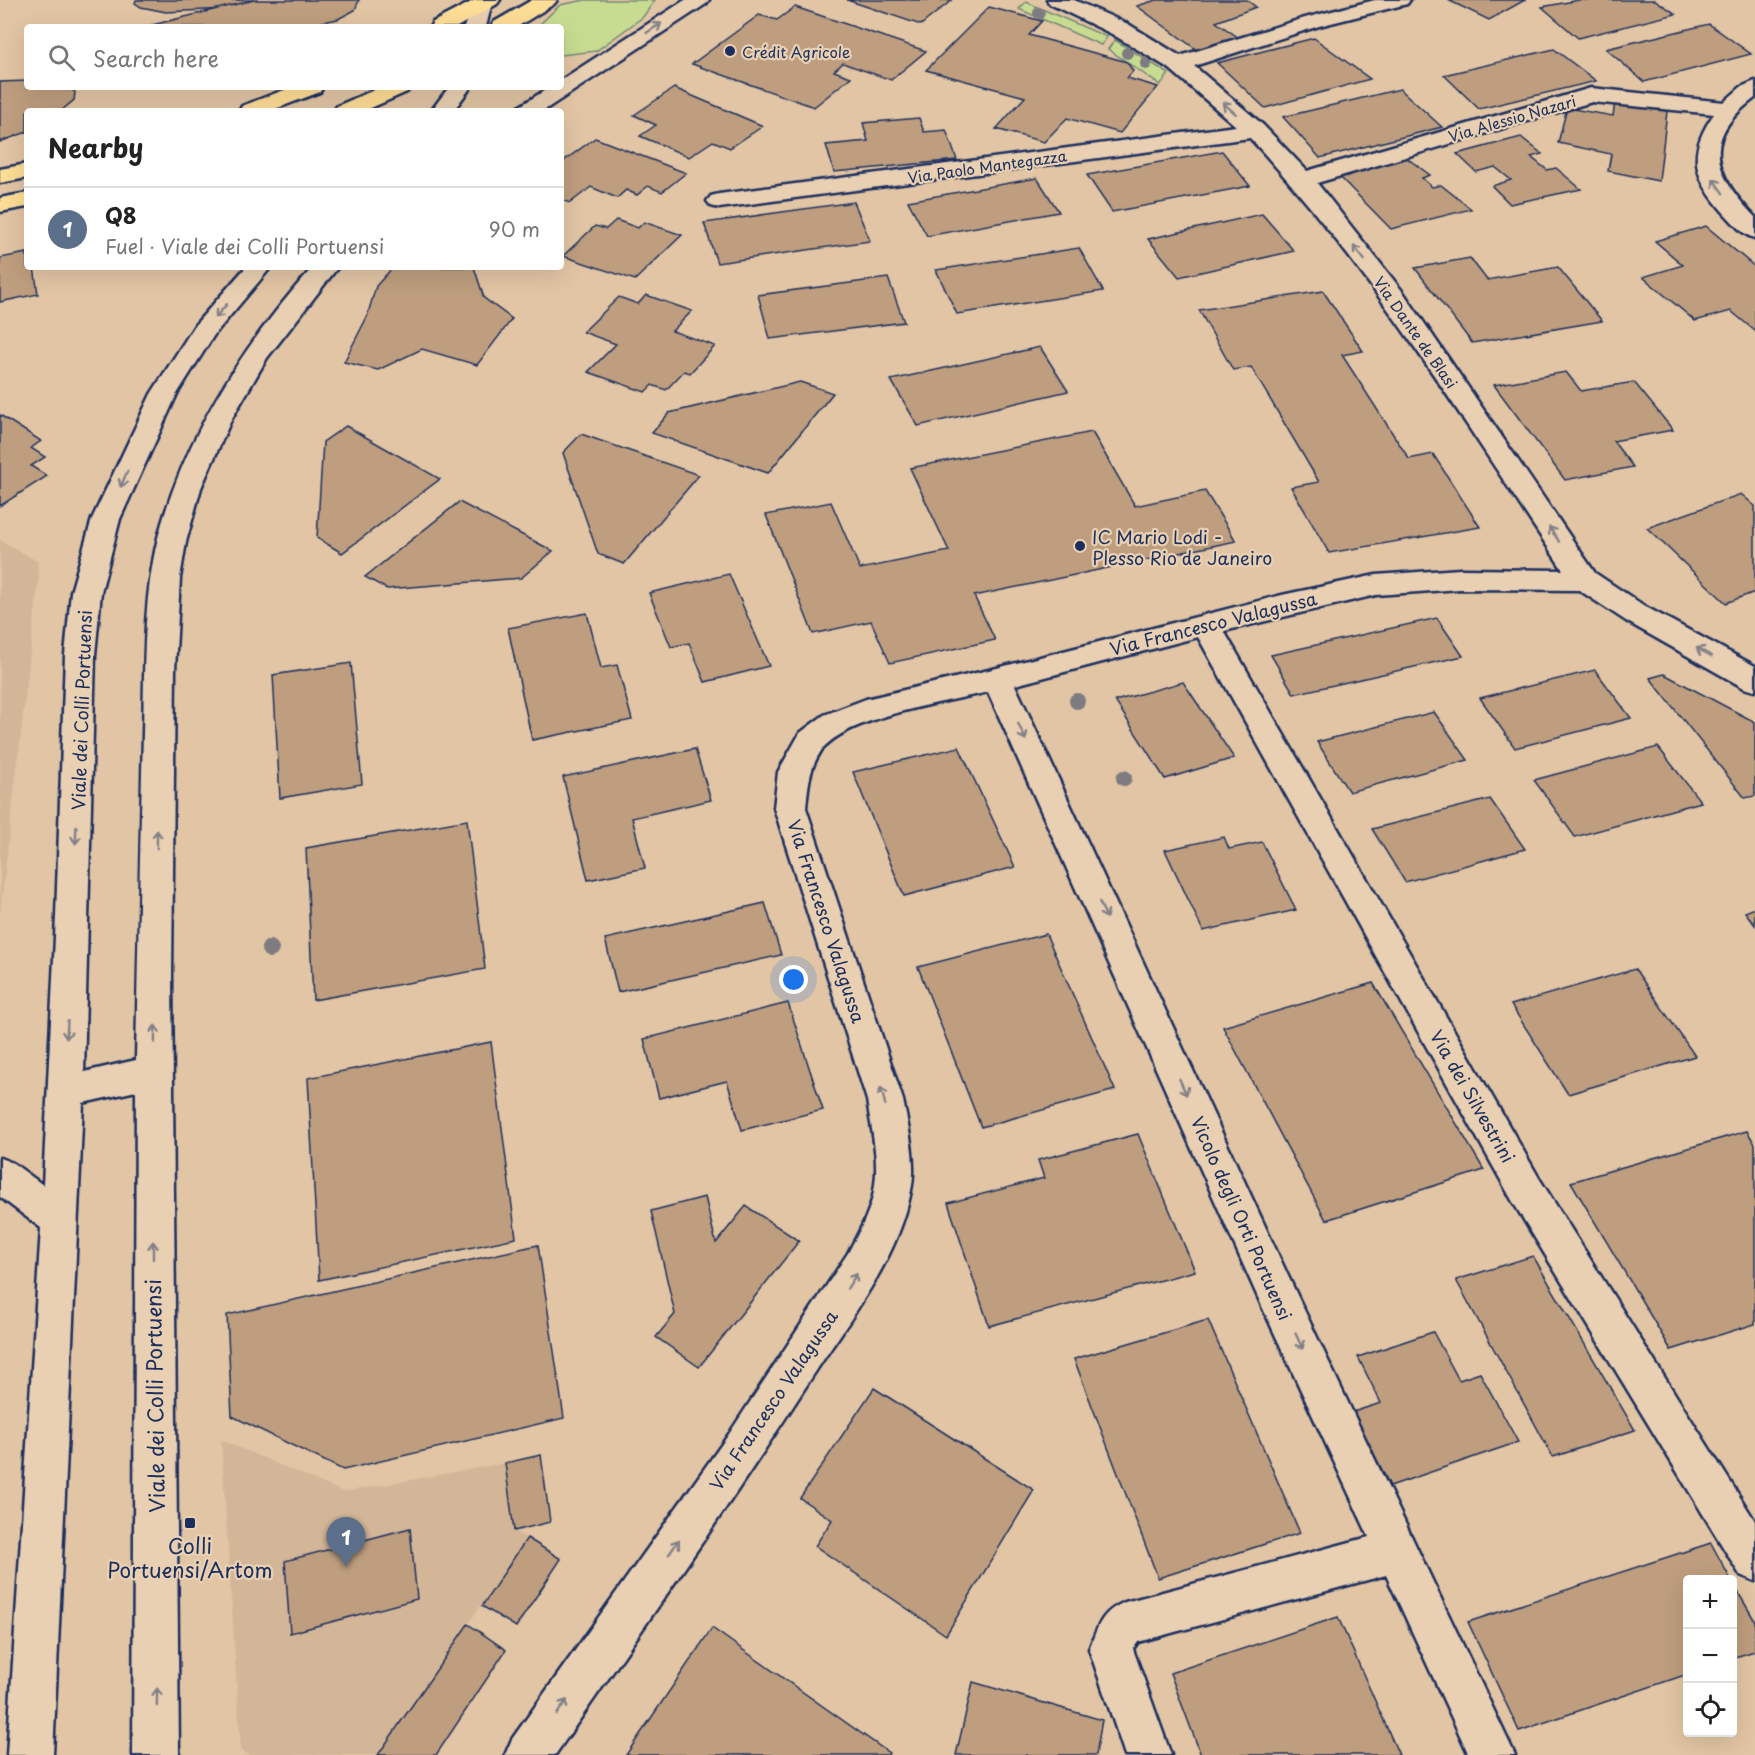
<!DOCTYPE html>
<meta charset="utf-8">
<style>
:root{--surface:#fff;--page:#f2f2f2;--text:#222;--muted:#767676;--line:#e0e0e0;--accent:#2563eb}
body{margin:0;font-family:"Playpen Sans",sans-serif;background:var(--page);color:var(--text)}
.controls{position:absolute;right:18px;bottom:18px;display:grid;overflow:hidden;border-radius:6px;box-shadow:0 6px 24px #0002}
.controls button{width:54px;height:54px;display:grid;place-items:center;padding:0;border:0;border-bottom:2px solid var(--line);background:var(--surface);color:var(--text);font:30px sans-serif}
.you{position:absolute;left:794px;top:980px;width:21px;height:21px;margin:-15px;border:4px solid #fff;border-radius:50%;background:#1a73e8;box-shadow:0 0 0 9px #1a73e833}
.badge{display:grid;place-items:center;width:39px;height:39px;border-radius:50%;background:var(--accent);color:#fff;font-size:20px;font-weight:700}
.pin{position:absolute;translate:-50% -50px;filter:drop-shadow(0 2px 3px #0008)}
.pin::after{content:'';position:absolute;top:32px;width:21px;height:18px;background:inherit;clip-path:polygon(0 0,100% 0,50% 100%)}
.list{margin:0;padding:0;list-style:none}
h2{display:flex;justify-content:space-between;align-items:center;height:78px;margin:0;padding:0 24px;font-size:26px}
h2 small{font-size:20px;font-weight:400;color:var(--muted)}
.list li{display:grid;grid-template-columns:39px 1fr auto;gap:18px;align-items:center;box-sizing:border-box;height:84px;padding:0 24px;border-top:2px solid var(--line)}
.list b{display:block;font-size:22px;white-space:nowrap}
.list p{margin:0;font-size:20px;white-space:nowrap;color:var(--muted)}
.list em{font-size:20px;font-style:normal;color:var(--muted)}
.icon{flex:none;width:33px;height:33px;fill:none;stroke:currentColor;stroke-width:2;stroke-linecap:round;stroke-linejoin:round}
.map{position:relative;flex:none;width:1755px;height:1755px;overflow:hidden}
.search{position:absolute;background:var(--surface);box-shadow:0 6px 24px #0002;left:24px;top:24px;width:540px;height:66px;display:flex;align-items:center;gap:15px;box-sizing:border-box;padding:0 21px;border-radius:6px;color:var(--muted);font-size:22px}
.panel{position:absolute;background:var(--surface);box-shadow:0 6px 24px #0002;left:24px;top:108px;width:540px;height:162px;border-radius:6px}
.map>svg:first-child{display:block}
.built{fill:#d3b698}
.green{fill:#c8dc91;stroke:#728678;stroke-width:1.5}
.building{fill:#be9e7e;stroke:#1b2f5e;stroke-width:1.5}
.lines{fill:none;stroke-linecap:round;stroke-linejoin:round}
.minor-casing{stroke:#1b2f5e;stroke-width:5}
.major-casing{stroke:#1b2f5e;stroke-width:5}
.minor{fill:#ead0b2;fill-rule:evenodd}
.major{fill:#fedd96;fill-rule:evenodd}
.tree{fill:#7e7c80}
.oneway{stroke:#828088}
.poi-dot{fill:#1b2f5e;stroke:#ead0b2;stroke-width:2}
.labels{text-anchor:middle;dominant-baseline:central;stroke-width:4.5;stroke-linejoin:round;paint-order:stroke}
.far-poi-label{font-size:15px;fill:#1b2f5e;stroke:#ead0b2;text-anchor:start}
.far-street-label{font-size:15px;fill:#1b2f5e;stroke:#ead0b2}
.poi-label{font-size:18px;fill:#1b2f5e;stroke:#ead0b2;text-anchor:start}
.street-label{font-size:18px;fill:#1b2f5e;stroke:#ead0b2}
.near-street-label{font-size:21px;fill:#1b2f5e;stroke:#ead0b2}
.near-poi-label{font-size:21px;fill:#1b2f5e;stroke:#ead0b2}
</style>
<div class="map">
<svg width="1755" height="1755" viewBox="0 0 1755 1755">
<rect width="100%" height="100%" fill="#e2c5a4"/>
<filter id="ink" filterUnits="userSpaceOnUse"><feTurbulence type="fractalNoise" baseFrequency=".0167" numOctaves="2"/><feDisplacementMap in="SourceGraphic" scale="12" xChannelSelector="R" yChannelSelector="G"/><feConvolveMatrix kernelMatrix="1 2 1 2 8 2 1 2 1" color-interpolation-filters="sRGB"/></filter>
<g filter="url(#ink)">
<g class="built">
<path d="M0,540L37,561L39,577L0,914Z"/>
<path d="M221,1440L343,1492L505,1463L514,1531L527,1538L378,1755H250L241,1751Z"/>
</g>
<g class="green">
<path d="M585,0H655L643,17L596,51L561,55V27H537L560,5Z"/>
<path d="M1026,2L1107,37L1101,45L1019,9Z"/>
<path d="M1115,40L1169,74L1160,85L1108,49Z"/>
</g>
<g class="building">
<path d="M136,0H254L225,9L166,12L141,7L135,3Z"/>
<path d="M254,0H359L355,10L338,19L298,27H144Z"/>
<path d="M847,0H952L921,25Z"/>
<path d="M1156,0H1247L1256,7L1216,22L1239,38L1197,50L1137,6Z"/>
<path d="M1448,0H1525L1489,20Z"/>
<path d="M1579,0H1655L1676,14L1578,38L1542,7Z"/>
<path d="M795,7L926,51L891,80L843,63L834,71L851,77L814,107L692,64L759,15L777,20Z"/>
<path d="M989,7L1042,21L1029,35L1127,62L1133,71L1127,78L1158,87L1120,133L1067,118L1044,142L996,129L1025,97L926,70Z"/>
<path d="M1709,24L1751,54L1644,82L1606,49Z"/>
<path d="M1314,38L1370,79L1265,108L1217,63Z"/>
<path d="M1554,49L1596,81L1479,109L1444,75Z"/>
<path d="M27,81V87L69,88L75,92L74,100L61,111H27V132L0,142V82Z"/>
<path d="M674,88L763,126L730,148L713,141L689,157L640,136L656,125L634,115Z"/>
<path d="M1400,89L1442,127L1320,158L1283,117Z"/>
<path d="M1615,102L1667,111L1659,181L1608,171L1611,154L1558,143L1567,108L1613,116Z"/>
<path d="M919,118L924,132L946,130L957,160L834,172L826,145L868,141L863,123Z"/>
<path d="M1521,137L1542,154L1531,157L1547,170L1556,168L1581,189L1510,204L1492,186L1511,180L1495,167L1476,172L1457,154Z"/>
<path d="M595,138L686,173L662,192L648,186L637,195L626,190L617,198L591,187L570,203L561,200V163Z"/>
<path d="M1222,151L1250,186L1112,212L1087,175Z"/>
<path d="M1404,156L1430,175L1422,178L1432,187L1441,185L1471,209L1391,229L1335,172Z"/>
<path d="M1037,178L1059,212L927,236L908,201Z"/>
<path d="M854,202L870,241L717,263L704,223Z"/>
<path d="M1262,214L1294,251L1179,277L1148,239Z"/>
<path d="M616,220L638,228L644,222L682,235L635,280L563,256L595,226L606,229Z"/>
<path d="M1706,226L1755,267V331L1731,311L1695,321L1643,277L1683,265L1655,241Z"/>
<path d="M1079,248L1103,291L957,314L936,270Z"/>
<path d="M27,253V267H34L38,294L0,302V258Z"/>
<path d="M1470,258L1487,280L1558,267L1602,321L1472,343L1415,268Z"/>
<path d="M393,267H474L484,298L512,319L477,365L422,349L378,370L344,362L367,317L376,286Z"/>
<path d="M888,278L904,322L770,339L758,295Z"/>
<path d="M1323,291L1363,351L1342,355L1409,459L1433,454L1480,527L1329,553L1291,487L1319,482L1251,367L1233,370L1199,310Z"/>
<path d="M646,295L692,311L672,331L715,346L690,373L684,371L666,390L652,385L645,392L588,372L616,344L583,332L619,297L638,304Z"/>
<path d="M1040,347L1068,391L918,426L891,380Z"/>
<path d="M1566,372L1581,391L1634,382L1673,430L1613,441L1633,467L1565,480L1494,385Z"/>
<path d="M800,382L833,393L768,473L652,433L669,413Z"/>
<path d="M0,415L41,441L31,448L45,457L31,466L47,476L0,506Z"/>
<path d="M346,426L440,479L342,553L317,538L323,442Z"/>
<path d="M1092,432L1135,506L1205,491L1236,541L974,596L995,640L890,663L871,621L813,634L766,515L831,502L860,569L949,551L910,468Z"/>
<path d="M581,434L699,475L624,564L598,554L563,453Z"/>
<path d="M1741,494L1755,506V592L1726,603L1647,528Z"/>
<path d="M459,502L553,551L521,578L387,589L365,577Z"/>
<path d="M729,574L769,666L705,682L689,643L671,647L649,593Z"/>
<path d="M587,613L601,668L617,665L632,720L532,740L508,628Z"/>
<path d="M1437,618L1463,656L1294,694L1271,655Z"/>
<path d="M351,663L362,784L280,798L273,675Z"/>
<path d="M1595,670L1631,718L1515,748L1480,698Z"/>
<path d="M1664,674L1755,722V796L1745,798L1650,678Z"/>
<path d="M1183,682L1234,758L1165,779L1115,701Z"/>
<path d="M1434,712L1468,760L1349,792L1317,742Z"/>
<path d="M959,747L1015,867L904,896L853,772Z"/>
<path d="M1658,747L1701,802L1575,837L1534,780Z"/>
<path d="M695,749L711,800L632,818L645,868L588,880L563,777Z"/>
<path d="M1490,799L1525,849L1405,882L1372,829Z"/>
<path d="M467,820L485,969L313,1000L306,848Z"/>
<path d="M1224,837L1229,849L1262,842L1296,910L1203,931L1165,850Z"/>
<path d="M765,903L781,955L618,992L605,939Z"/>
<path d="M1755,908V925L1745,912Z"/>
<path d="M1046,934L1115,1090L981,1127L918,967Z"/>
<path d="M1635,969L1695,1056L1568,1094L1511,1005Z"/>
<path d="M1373,983L1484,1170L1326,1220L1223,1027Z"/>
<path d="M788,1003L823,1110L742,1130L727,1081L659,1098L644,1039Z"/>
<path d="M491,1042L516,1238L319,1280L308,1078Z"/>
<path d="M1747,1131L1755,1144V1324L1671,1350L1571,1182Z"/>
<path d="M1138,1134L1195,1271L989,1326L948,1203L1044,1178L1038,1160Z"/>
<path d="M705,1197L716,1243L746,1206L799,1241L699,1367L656,1337L675,1314L651,1211Z"/>
<path d="M538,1245L564,1418L343,1470L232,1416L227,1315Z"/>
<path d="M1533,1256L1635,1430L1553,1457L1456,1280Z"/>
<path d="M1208,1320L1300,1533L1158,1578L1074,1359Z"/>
<path d="M1433,1332L1459,1380L1480,1373L1518,1442L1390,1486L1353,1412L1381,1403L1358,1357Z"/>
<path d="M874,1388L1034,1490L946,1635L815,1546L832,1520L800,1498Z"/>
<path d="M541,1455L550,1522L514,1531L505,1463Z"/>
<path d="M410,1528L417,1599L290,1633L285,1561Z"/>
<path d="M527,1538L561,1559L516,1627L482,1606Z"/>
<path d="M1711,1543L1731,1580H1688V1674L1519,1731L1468,1622Z"/>
<path d="M1732,1582L1755,1621V1651L1732,1658Z"/>
<path d="M1338,1617L1399,1755H1201L1170,1673Z"/>
<path d="M468,1624L506,1650L436,1755H378Z"/>
<path d="M712,1628L889,1753L888,1755H626Z"/>
<path d="M973,1682L1102,1720L1096,1755H956Z"/>
</g>
<g class="lines">
<g class="minor-casing">
<g id="minor">
<path d="M482,0L488,2L491,6L486,27H464L474,2Z"/>
<path d="M685,0H709L706,4L543,111H517L520,106L550,87H561V80Z"/>
<path d="M1047,0H1074L1128,24L1180,56L1305,18L1375,0H1410L1407,4L1319,26L1194,66L1263,125L1307,171L1591,88L1724,102L1741,87L1755,81V98C1700,138 1714,175 1755,217V238C1742,235 1735,224 1726,215C1695,181 1685,154 1714,114L1592,102L1317,183L1403,292L1595,573L1646,607L1755,666V691L1744,688L1626,621L1579,590L1460,589L1376,595L1224,631L1539,1178L1755,1521V1581L1740,1575L1513,1202L1198,637L1015,685L1288,1276L1515,1755H1469L1386,1575L1138,1642L1133,1649L1171,1755H1125L1089,1649C1099,1625 1100,1613 1125,1602L1369,1537L1260,1302L988,692C947,702 845,717 821,751C809,769 808,787 806,808L903,1100C908,1125 916,1160 912,1185C901,1256 850,1318 812,1377C730,1505 642,1630 555,1755H505L512,1739L729,1434L848,1253C859,1232 873,1208 875,1184C879,1157 871,1127 867,1100L774,808L778,772L800,733L824,715L866,699L997,668L1282,595L1376,575L1460,569L1563,570C1464,422 1371,268 1250,138L719,208L711,206L707,201L711,196L719,194L1236,126L1170,69L1112,34L1050,4Z"/>
<path d="M449,87H471L453,111H431Z"/>
<path d="M246,267H271L214,335L177,394L120,519L101,592L95,655L84,1072L136,1060C138,952 140,843 143,734C145,665 142,590 162,523C191,426 246,342 313,267H338L267,358L231,420L201,488L186,542L180,578L175,670L172,976L179,1755H133L136,1091L83,1103L53,1755H7L41,1228L0,1197V1158L13,1163L43,1185L56,916L65,655L71,592L92,519L151,394L195,325Z"/>
</g>
</g>
<g class="major-casing">
<g id="major">
<path d="M475,0H500L497,4L457,27H430L433,22Z"/>
<path d="M532,0H557L554,4L517,27H491L494,22Z"/>
<path d="M292,87H323L320,92L270,111H239L242,106Z"/>
<path d="M381,87H410L407,92L364,111H334L337,106Z"/>
<path d="M27,164V178L0,183V169Z"/>
<path d="M27,193V207L0,212V198Z"/>
</g>
</g>
<use href="#minor" class="minor"/>
<use href="#major" class="major"/>
</g>
<g class="tree">
<circle cx="1039" cy="13" r="6"/>
<circle cx="1127" cy="53" r="6"/>
<circle cx="1146" cy="64" r="6"/>
<circle cx="1077" cy="701" r="8"/>
<circle cx="1124" cy="778" r="8"/>
<circle cx="270" cy="949" r="9"/>
</g>
<defs><path id="oneway-shaft" d="M-6 0H5M1.5-3L5.5 0L1.5 3" fill="none" stroke-width="1.6" stroke-linecap="round" stroke-linejoin="round" transform="scale(1.5)"/></defs>
<g class="oneway">
<use href="#oneway-shaft" transform="translate(654 28) rotate(-33)"/>
<use href="#oneway-shaft" transform="translate(1229 108) rotate(-139)"/>
<use href="#oneway-shaft" transform="translate(1718 186) rotate(-125)"/>
<use href="#oneway-shaft" transform="translate(1359 253) rotate(-128)"/>
<use href="#oneway-shaft" transform="translate(221 311) rotate(130)"/>
<use href="#oneway-shaft" transform="translate(124 479) rotate(114)"/>
<use href="#oneway-shaft" transform="translate(1554 534) rotate(-124)"/>
<use href="#oneway-shaft" transform="translate(1704 652) rotate(-151)"/>
<use href="#oneway-shaft" transform="translate(1022 732) rotate(65)"/>
<use href="#oneway-shaft" transform="translate(76 835) rotate(92)"/>
<use href="#oneway-shaft" transform="translate(157 839) rotate(-89)"/>
<use href="#oneway-shaft" transform="translate(1103 910) rotate(65)"/>
<use href="#oneway-shaft" transform="translate(67 1030) rotate(93)"/>
<use href="#oneway-shaft" transform="translate(155 1034) rotate(-89)"/>
<use href="#oneway-shaft" transform="translate(1183 1087) rotate(66)"/>
<use href="#oneway-shaft" transform="translate(883 1096) rotate(-105)"/>
<use href="#oneway-shaft" transform="translate(153 1250) rotate(-90)"/>
<use href="#oneway-shaft" transform="translate(852 1281) rotate(-57)"/>
<use href="#oneway-shaft" transform="translate(1299 1341) rotate(65)"/>
<use href="#oneway-shaft" transform="translate(674 1547) rotate(-55)"/>
<use href="#oneway-shaft" transform="translate(157 1697) rotate(-89)"/>
<use href="#oneway-shaft" transform="translate(562 1707) rotate(-55)"/>
</g>
</g>
<g class="poi-dot">
<circle cx="730" cy="51" r="6"/>
<circle cx="1080" cy="546" r="6"/>
<rect x="184" y="1517" width="12" height="12" rx="3"/>
</g>
<g class="labels">
<g class="far-poi-label">
<text x="742" y="51">Crédit Agricole</text>
</g>
<g class="far-street-label">
<text transform="translate(1512 118) rotate(-16)">Via Alessio Nazari</text>
<text transform="translate(987 166) rotate(-8)">Via Paolo Mantegazza</text>
<text transform="translate(1416 332) rotate(55)">Via Dante de Blasi</text>
</g>
<g class="poi-label">
<text x="1092" y="536">IC Mario Lodi -<tspan x="1092" dy="21">Plesso Rio de Janeiro</tspan></text>
</g>
<g class="street-label">
<text transform="translate(1213 623) rotate(-14)">Via Francesco Valagussa</text>
<text transform="translate(81 710) rotate(-88)">Viale dei Colli Portuensi</text>
<text transform="translate(827 921) rotate(72)">Via Francesco Valagussa</text>
<text transform="translate(1473 1096) rotate(60)">Via dei Silvestrini</text>
<text transform="translate(1242 1218) rotate(66)">Vicolo degli Orti Portuensi</text>
<text transform="translate(773 1400) rotate(-56)">Via Francesco Valagussa</text>
</g>
<g class="near-street-label">
<text transform="translate(154 1396) rotate(-91)">Viale dei Colli Portuensi</text>
</g>
<g class="near-poi-label">
<text x="190" y="1545">Colli<tspan x="190" dy="24">Portuensi/Artom</tspan></text>
</g>
</g>
</svg>
<div class="controls">
<button>+</button>
<button>−</button>
<button><svg class="icon" aria-label="locate" viewBox="0 0 24 24"><circle cx="12" cy="12" r="6"/><path d="M12 2v4M12 18v4M2 12h4M18 12h4"/></svg></button>
</div>
<div class="you"></div>
<div class="pin badge" style="left:346px;top:1567px;background:#5c6f8a">1</div>
<div class="search"><svg class="icon" aria-label="search" viewBox="0 0 24 24"><circle cx="10" cy="10" r="6"/><path d="M15 15l6 6"/></svg>Search here</div>
<section class="panel">
<h2>Nearby<small></small></h2>
<ul class="list">
<li><span class="badge" style="background:#5c6f8a">1</span><div><b>Q8</b><p>Fuel · Viale dei Colli Portuensi</p></div><em>90 m</em></li>
</ul>
</section>
</div>
